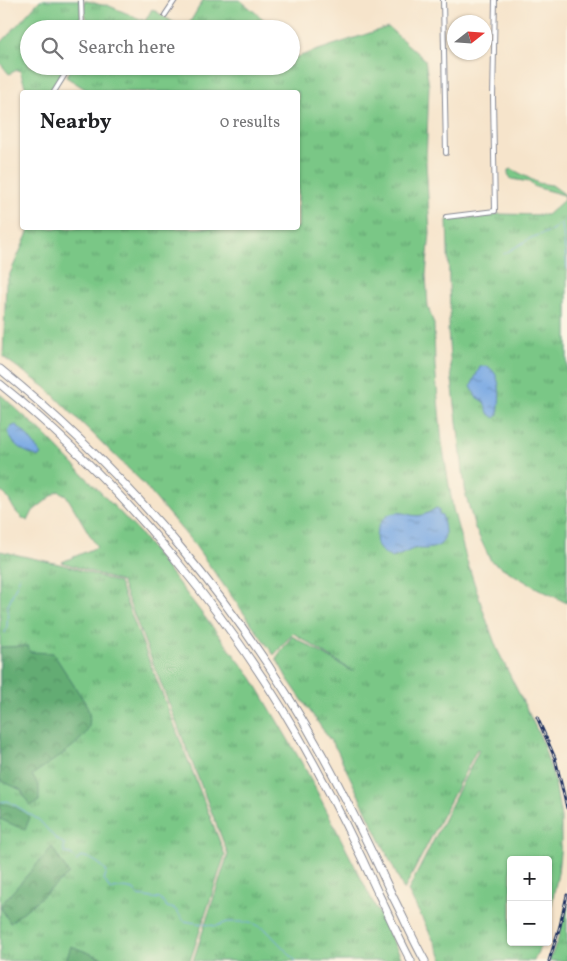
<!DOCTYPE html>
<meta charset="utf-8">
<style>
:root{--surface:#fff;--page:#f6f6f6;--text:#202124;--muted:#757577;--line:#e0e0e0}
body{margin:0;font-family:Vollkorn,serif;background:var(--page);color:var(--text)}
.controls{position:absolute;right:15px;bottom:15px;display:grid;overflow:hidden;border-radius:5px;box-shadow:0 1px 4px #0004}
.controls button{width:45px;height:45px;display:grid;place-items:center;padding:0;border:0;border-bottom:1px solid var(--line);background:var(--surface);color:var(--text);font:25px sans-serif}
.compass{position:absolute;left:447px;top:15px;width:45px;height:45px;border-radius:50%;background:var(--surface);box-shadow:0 1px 4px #0004;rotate:73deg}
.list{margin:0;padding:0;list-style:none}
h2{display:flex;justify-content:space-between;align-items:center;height:65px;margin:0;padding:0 20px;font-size:21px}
h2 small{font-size:16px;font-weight:400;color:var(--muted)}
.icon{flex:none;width:28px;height:28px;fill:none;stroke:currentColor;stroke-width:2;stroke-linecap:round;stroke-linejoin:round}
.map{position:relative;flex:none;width:567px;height:961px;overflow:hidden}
.search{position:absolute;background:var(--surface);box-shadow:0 1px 4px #0004;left:20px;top:20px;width:280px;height:55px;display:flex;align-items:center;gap:12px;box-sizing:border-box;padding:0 18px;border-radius:28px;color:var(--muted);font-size:19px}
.panel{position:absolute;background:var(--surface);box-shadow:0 1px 4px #0004;left:20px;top:90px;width:280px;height:140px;border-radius:5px}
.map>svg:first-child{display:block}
.grass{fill:url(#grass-tufts);stroke:#4a7b72;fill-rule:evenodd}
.forest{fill:url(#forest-crowns);stroke:#3f6e68}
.water{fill:url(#water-ripples);stroke:#4a6ca0}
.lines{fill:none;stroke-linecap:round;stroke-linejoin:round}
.stream{stroke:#79a9e3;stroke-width:1}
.minor-casing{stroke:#888a94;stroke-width:6}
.motorway-casing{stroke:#888a94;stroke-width:9}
.minor{stroke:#fff;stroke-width:4}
.motorway{stroke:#fff;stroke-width:7}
.rail-casing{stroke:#1b2f5e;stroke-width:3}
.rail{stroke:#fcf5e5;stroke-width:1;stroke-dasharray:4;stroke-linecap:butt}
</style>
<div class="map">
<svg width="567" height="961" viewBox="0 0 567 961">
<defs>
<pattern id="grass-tufts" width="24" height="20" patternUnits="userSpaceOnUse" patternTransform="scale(1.25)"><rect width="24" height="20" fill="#7ac786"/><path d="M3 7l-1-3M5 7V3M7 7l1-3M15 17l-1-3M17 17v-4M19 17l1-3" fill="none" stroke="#63a271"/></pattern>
<pattern id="forest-crowns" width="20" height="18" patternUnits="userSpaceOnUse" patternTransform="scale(1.25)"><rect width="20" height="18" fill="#63ac73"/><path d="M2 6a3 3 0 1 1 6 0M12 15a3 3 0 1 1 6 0" fill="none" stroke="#518c62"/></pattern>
<pattern id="water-ripples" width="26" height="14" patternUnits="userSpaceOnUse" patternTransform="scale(1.25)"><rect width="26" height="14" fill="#79a9e3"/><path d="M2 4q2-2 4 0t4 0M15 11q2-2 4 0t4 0" fill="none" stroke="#628abb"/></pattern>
</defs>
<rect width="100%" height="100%" fill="#fcf5e5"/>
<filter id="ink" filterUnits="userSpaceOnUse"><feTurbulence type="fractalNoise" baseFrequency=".02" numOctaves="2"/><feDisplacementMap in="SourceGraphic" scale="10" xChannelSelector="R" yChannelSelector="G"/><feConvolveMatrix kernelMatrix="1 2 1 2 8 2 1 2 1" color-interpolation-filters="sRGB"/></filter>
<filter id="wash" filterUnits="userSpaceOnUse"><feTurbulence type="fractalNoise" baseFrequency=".0096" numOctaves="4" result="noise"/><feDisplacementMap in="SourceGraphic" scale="20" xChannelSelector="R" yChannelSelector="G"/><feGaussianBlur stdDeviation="1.12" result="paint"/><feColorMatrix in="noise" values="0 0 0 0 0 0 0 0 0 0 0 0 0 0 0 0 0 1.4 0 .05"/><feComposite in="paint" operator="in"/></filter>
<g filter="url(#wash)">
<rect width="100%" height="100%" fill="#f6e4cb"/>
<g class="grass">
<path d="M40,0H80L81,29H29V66H69L51,92H27L20,71L17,70L9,74L0,63V44Z"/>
<path d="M203,0H240L267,22L269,29H186Z"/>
<path d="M84,1C93,1 99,6 107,5L145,21L152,9L184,29H84L86,23Z"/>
<path d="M388,27L425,60L429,86L426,162L430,233L426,275L428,307L434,324L435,366L442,443L453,509L466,558L484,613L497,649L541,738L555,782L561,818V843L558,873L548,923V860H511V942H542L534,961H444L408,891L479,750L477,749L404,890L337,750L287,678L276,658L292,636L354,672L293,633L274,655L194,544L140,480L45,387L3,357L6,283L30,228H298V92H90L66,77L73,66H291V59ZM436,508L439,514L422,549L415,548L403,514C417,517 424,517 436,508Z"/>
<path d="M512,169L538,183L552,185L567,196V603L533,586L491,561L475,528L466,496L451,372L448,330L450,313L447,220L499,214L547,215L564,200V196L560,194L535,187L529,182L511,179L508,174V170Z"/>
<path d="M0,394L44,434L138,531L252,678L306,770L403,961H193L228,854L121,582L62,562L97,547L66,495L58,491L33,511L28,521C10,513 13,498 0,491Z"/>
<path d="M0,551L68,566L119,583L225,855L190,961H0Z"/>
<path d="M567,903V961H549L558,939Z"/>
</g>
<g class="forest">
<path d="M28,646L30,652L53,653L86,704C90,713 92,725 85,734C75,748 47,764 32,775L39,787V801L30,806L21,790L0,780V647Z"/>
<path d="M0,804C12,803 21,811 30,817L25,830L0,819Z"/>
<path d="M52,847L69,874L10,923L0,906Z"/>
<path d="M71,946L107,960V961H66Z"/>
</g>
<g class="water">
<path d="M485,366C503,370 500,401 498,415L495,418L488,413L484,402L476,397L471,386L480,367Z"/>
<path d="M16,425L24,432L42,455L39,457C24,451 14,448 8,432L11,427Z"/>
<path d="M436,508L439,509V514L442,515C446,533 450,547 425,549C421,549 417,548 413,549C406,552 399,556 391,558C388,555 381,552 379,548C372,537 379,518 391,514C408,508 414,525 436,508Z"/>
</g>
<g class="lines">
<g class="stream">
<path d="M567,217L562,223L567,269"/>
<path d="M504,254L531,238L550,231L562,223"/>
<path d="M5,633L7,626L8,605L19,579V576"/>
<path d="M0,802L8,801L39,820L55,838L64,844V853L71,854L77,861L81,856C92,858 101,864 107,872L104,879L110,890C119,887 125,888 134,890L138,896L160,899L167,907L175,909L184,921L216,926L228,922H250L265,929L296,961"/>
</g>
</g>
</g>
<g filter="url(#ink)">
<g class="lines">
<g class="minor-casing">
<g id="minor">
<path d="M81,0L82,29"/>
<path d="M443,0L446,153"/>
<path d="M165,15L175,0"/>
<path d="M54,92L70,66"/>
<path d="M446,217L495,211L493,98L495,0"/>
</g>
</g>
<g class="motorway-casing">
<g id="motorway">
<path d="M0,369C131,475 244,611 324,758C349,803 371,850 393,897C404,918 413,940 425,961"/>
<path d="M0,384C123,483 239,625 314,764C337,806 358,849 378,893C389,915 399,939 411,961"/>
</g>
</g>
<use href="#minor" class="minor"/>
<use href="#motorway" class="motorway"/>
<g class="rail-casing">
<g id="rail">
<path d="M537,717L555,758L567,808"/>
<path d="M549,961L560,926L567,895"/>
</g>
</g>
<use href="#rail" class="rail"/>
</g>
</g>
</svg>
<div class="controls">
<button>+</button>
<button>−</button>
</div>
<svg class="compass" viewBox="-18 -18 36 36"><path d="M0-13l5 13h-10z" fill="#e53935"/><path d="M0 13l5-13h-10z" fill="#757577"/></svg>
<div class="search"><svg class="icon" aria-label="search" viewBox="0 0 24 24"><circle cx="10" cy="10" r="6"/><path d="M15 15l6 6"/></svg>Search here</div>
<section class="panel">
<h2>Nearby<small>0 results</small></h2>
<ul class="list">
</ul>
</section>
</div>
